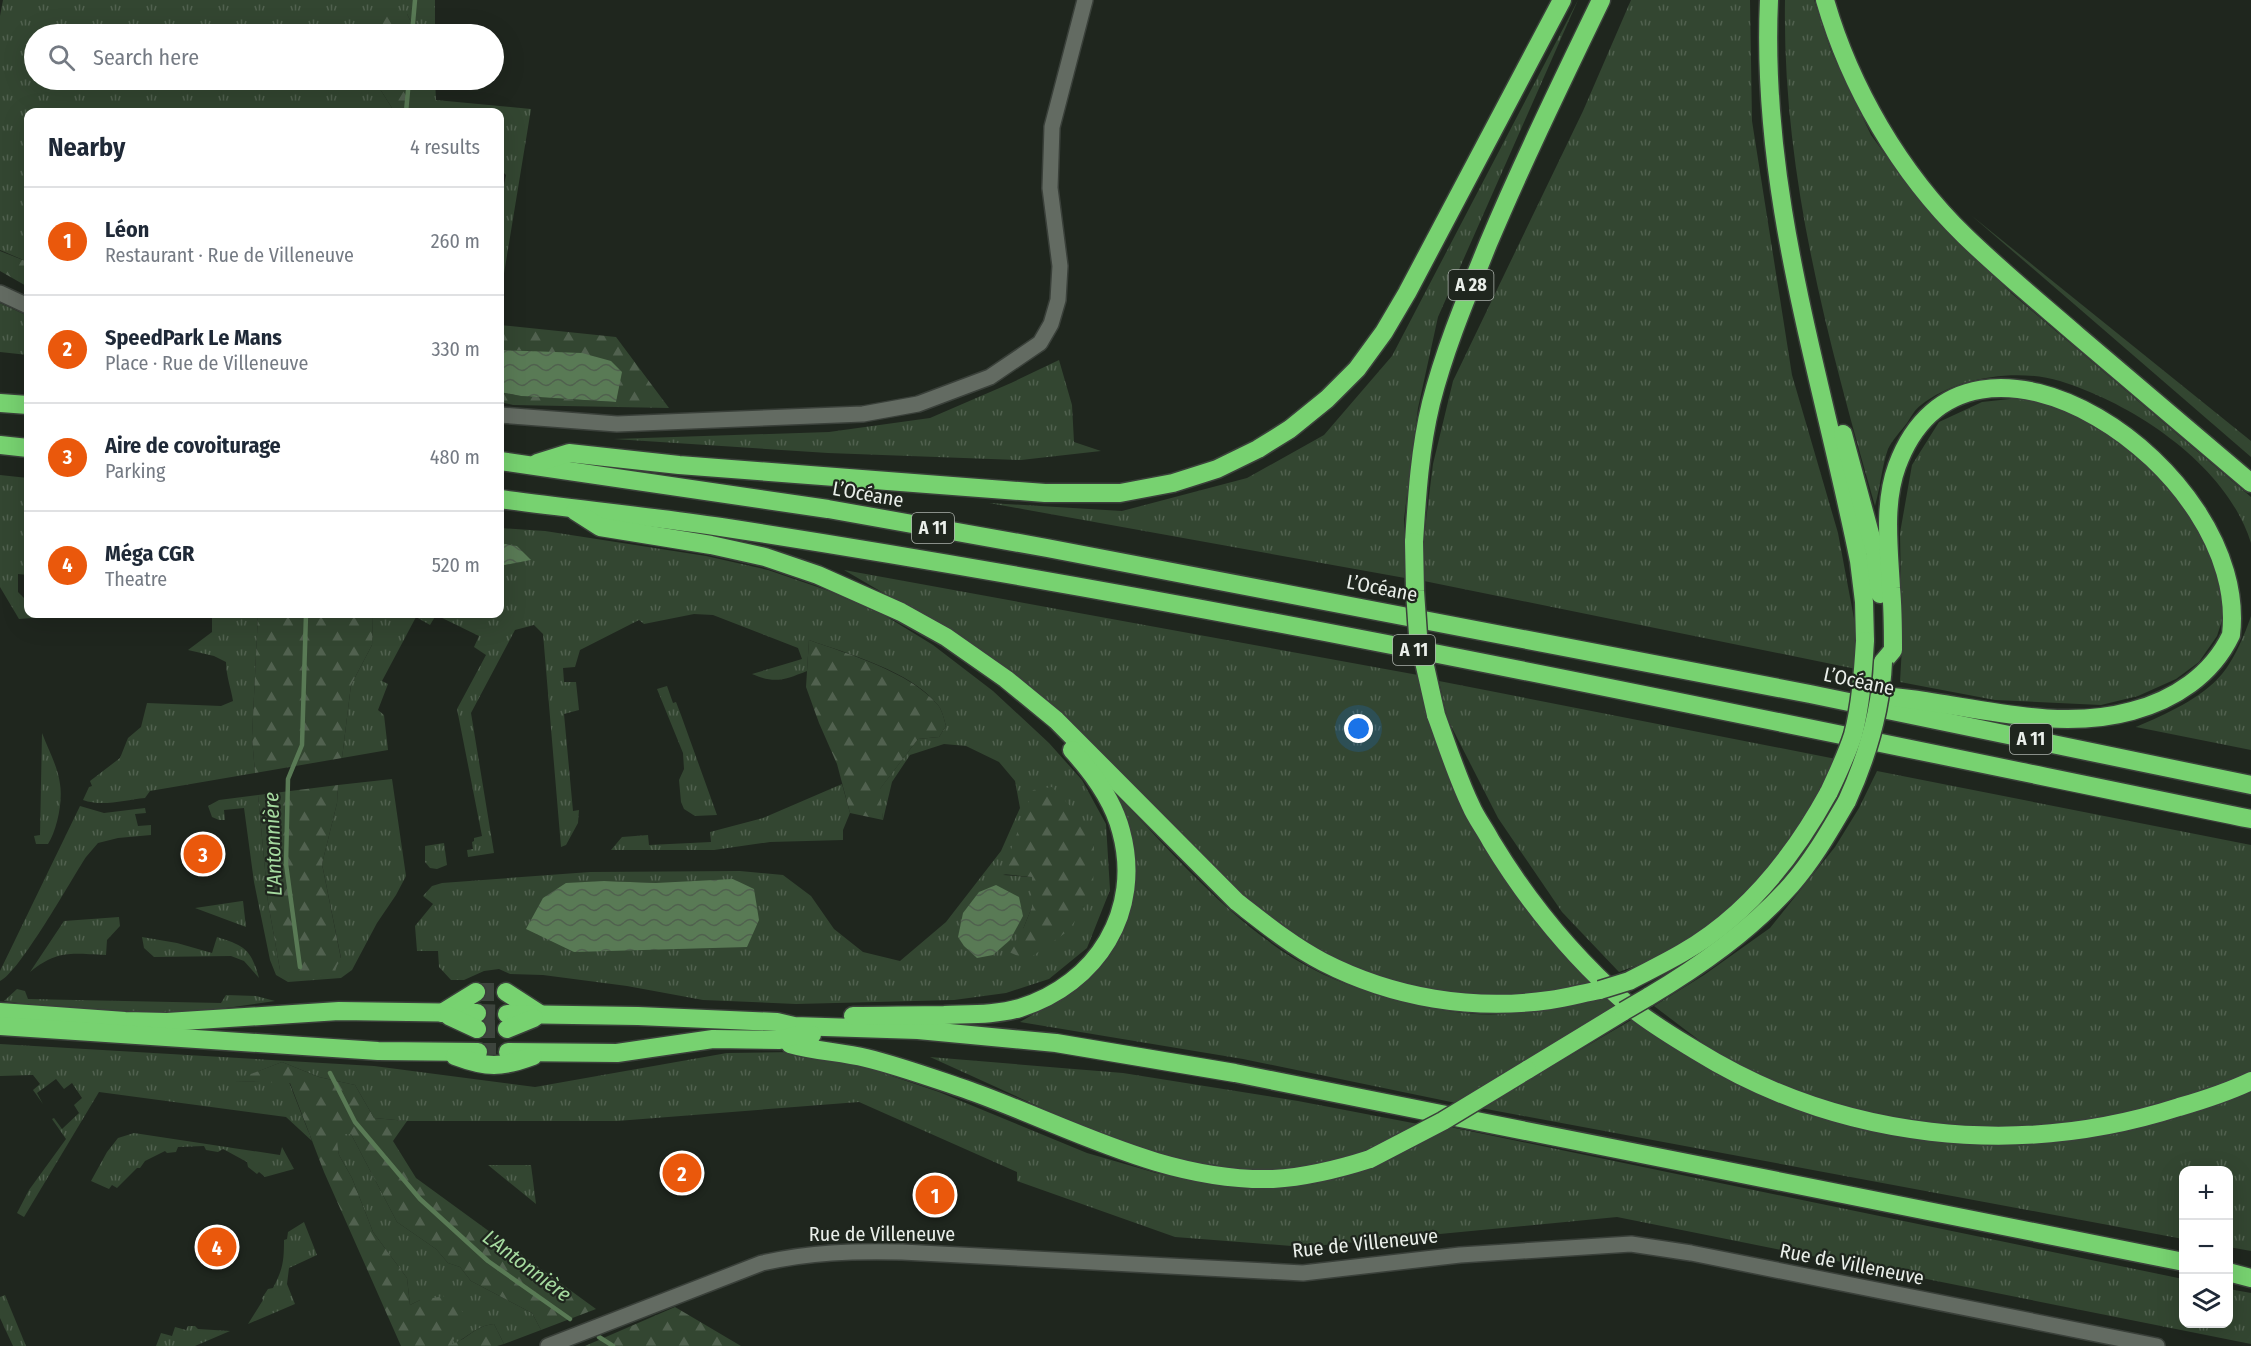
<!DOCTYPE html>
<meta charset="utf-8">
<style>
:root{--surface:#fff;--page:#f2f2f3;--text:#1f2937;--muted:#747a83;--line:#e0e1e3;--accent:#ea580c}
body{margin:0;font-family:"Fira Sans Condensed",sans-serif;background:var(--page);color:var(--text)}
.controls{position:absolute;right:18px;bottom:18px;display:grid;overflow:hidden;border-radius:12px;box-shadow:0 6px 24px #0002}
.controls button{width:54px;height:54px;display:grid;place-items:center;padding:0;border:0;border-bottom:2px solid var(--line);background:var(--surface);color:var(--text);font:30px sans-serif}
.you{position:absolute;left:1359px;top:729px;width:21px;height:21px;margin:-15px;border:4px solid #fff;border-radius:50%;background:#1a73e8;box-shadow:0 0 0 9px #1a73e833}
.badge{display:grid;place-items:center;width:39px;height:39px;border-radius:50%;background:var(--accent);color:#fff;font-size:20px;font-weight:700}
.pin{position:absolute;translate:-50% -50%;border:3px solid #fff;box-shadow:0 2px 6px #0006}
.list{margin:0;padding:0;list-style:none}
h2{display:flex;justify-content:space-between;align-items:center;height:78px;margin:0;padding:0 24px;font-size:26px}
h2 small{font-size:20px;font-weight:400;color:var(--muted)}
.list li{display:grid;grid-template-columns:39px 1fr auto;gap:18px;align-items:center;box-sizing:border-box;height:108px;padding:0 24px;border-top:2px solid var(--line)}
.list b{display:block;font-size:22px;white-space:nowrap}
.list p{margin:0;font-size:20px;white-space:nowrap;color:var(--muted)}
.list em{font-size:20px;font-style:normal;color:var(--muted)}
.icon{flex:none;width:33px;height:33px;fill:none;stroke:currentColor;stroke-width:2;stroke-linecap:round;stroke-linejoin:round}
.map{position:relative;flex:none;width:2251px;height:1346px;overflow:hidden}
.search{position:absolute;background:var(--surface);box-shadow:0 6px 24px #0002;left:24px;top:24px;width:480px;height:66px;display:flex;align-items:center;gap:15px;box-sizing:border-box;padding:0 21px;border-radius:33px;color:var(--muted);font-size:22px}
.panel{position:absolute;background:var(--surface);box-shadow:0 6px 24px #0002;left:24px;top:108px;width:480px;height:510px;border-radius:12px}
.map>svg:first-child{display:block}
.grass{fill:url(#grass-tufts);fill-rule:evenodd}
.forest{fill:url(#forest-firs)}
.water{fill:url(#water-waves)}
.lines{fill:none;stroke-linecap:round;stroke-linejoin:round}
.stream{stroke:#597a55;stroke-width:4.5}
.motorway-tunnel{stroke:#3d443d;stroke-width:18;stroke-dasharray:18 9;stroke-linecap:butt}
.minor-casing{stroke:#3a403a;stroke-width:18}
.motorway-casing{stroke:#3a403a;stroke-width:21}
.minor{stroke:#636b62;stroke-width:15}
.motorway{stroke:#77d270;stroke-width:18}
.motorway-bridge-casing{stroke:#3a403a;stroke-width:21;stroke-linecap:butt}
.motorway-bridge{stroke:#77d270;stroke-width:18}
.labels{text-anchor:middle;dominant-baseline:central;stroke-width:4.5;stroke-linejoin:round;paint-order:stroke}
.shield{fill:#1f261e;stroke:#adb3ad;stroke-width:1.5}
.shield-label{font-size:18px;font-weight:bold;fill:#eaefea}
.street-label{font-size:20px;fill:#eaefea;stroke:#1f261e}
.water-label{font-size:21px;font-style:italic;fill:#a5da9f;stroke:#1f261e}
</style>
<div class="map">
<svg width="2251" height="1346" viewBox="0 0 2251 1346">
<defs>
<pattern id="grass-tufts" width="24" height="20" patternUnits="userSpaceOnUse" patternTransform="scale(1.5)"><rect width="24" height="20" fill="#334631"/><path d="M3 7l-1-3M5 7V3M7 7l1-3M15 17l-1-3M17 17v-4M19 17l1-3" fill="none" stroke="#51614f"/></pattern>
<pattern id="forest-firs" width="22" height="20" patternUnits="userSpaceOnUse" patternTransform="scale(1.5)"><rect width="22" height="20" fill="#334631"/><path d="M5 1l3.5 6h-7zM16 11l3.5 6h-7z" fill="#51614f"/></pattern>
<pattern id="water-waves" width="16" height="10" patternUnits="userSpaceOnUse" patternTransform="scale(1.5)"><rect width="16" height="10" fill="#597a55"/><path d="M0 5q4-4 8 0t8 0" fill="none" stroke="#50614e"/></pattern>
</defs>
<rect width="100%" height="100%" fill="#1f261e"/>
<g class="grass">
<path d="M3,0H435V34H417L407,14L376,28L375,34H34V80H378L380,89L392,108L389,112H28V262L0,250V16Z"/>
<path d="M1578,0L1438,317L1418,408L1404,519L1405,578L989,503L1122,511L1247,478L1324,435L1392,356Z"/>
<path d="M1631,0H1750L1752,121L1792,375L1838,533L1858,640L1856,669L1424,581L1423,544L1433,464L1453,381L1583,111Z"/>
<path d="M1785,0H1814L1831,51L1871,135L1911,190L2011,293L2251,497V543C2227,465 2134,404 2060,381C2017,368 1956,377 1921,405C1915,409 1911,417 1907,423C1901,431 1892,440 1888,449C1882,466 1880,488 1875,506C1828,341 1782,174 1785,0Z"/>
<path d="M418,80H435L436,100L531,109L500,298V204L506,175L500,169V112H418Z"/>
<path d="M1972,216L2251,441V457Z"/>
<path d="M0,303L28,316V355L0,352Z"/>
<path d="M1059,360L1072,405L1074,442L1101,451L1021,460L828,453L614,439L829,432L930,418L1011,383Z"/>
<path d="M2019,398L2066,407L2153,455L2191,486L2210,517L2227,557L2229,599L2217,636L2199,662L2176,679L2138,696L2101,705L1995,700L1900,682L1902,647L1900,533L1912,465L1939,422L1982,402Z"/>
<path d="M0,475L28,478V575L18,574V592L28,602V614H42L46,617L19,619L0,587Z"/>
<path d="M500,528L545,531L706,556L768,570L829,591L884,615L933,645L993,691L1049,743L1082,780L1106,824L1110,890L1087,948L1049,979L1006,993L954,1000L796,1004L703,1000L627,986L543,975L510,974L499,969L484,971L464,980H451L439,967L438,951H417L415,926L433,904L423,896L432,886L442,883L590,872L740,871L783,875L811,896L834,929L863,952L900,961L946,922L1001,851L1020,808L1015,781L999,762L966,746L944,744L910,755L892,782L883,820L879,790L918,739L939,737L946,726C944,719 942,709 937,704C910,671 849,654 809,640L807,671C784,680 775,684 752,674L802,659L798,648L713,615L694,614L644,624L639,620L580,650L575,667L563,668L564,682H576L579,710L564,714L573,811L579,810L578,823L566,845L561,847L543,634L534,625L515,630L471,713L494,853L468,857L467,850L473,849L472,842L474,841V838L482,836L457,709L486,655L474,647L479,636L436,615L430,625L416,617L382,681L388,684L378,710L384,715L388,750L342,758L351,685L372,645L373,614H500V566L530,560L517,546L500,543ZM1094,844L1023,929L1032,907V877L1003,875ZM604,881L656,883L543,898Z"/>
<path d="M844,570L1418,675L1473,825L1496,867L1528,912L1562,953L1590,982L1551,991L1517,995L1458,994L1394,982L1323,955L1239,895L935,623Z"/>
<path d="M212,614H258L252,737L255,773L150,791L145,798C125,800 102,807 83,800L89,787L92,786L90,781L120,758L128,738L141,727L147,703L221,706L233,701C231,688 226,676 226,662L214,656L188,650L212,632Z"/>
<path d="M2251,616V750L2136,727C2166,714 2201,699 2222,674C2234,660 2245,634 2251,616Z"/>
<path d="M1439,681L1836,759L1811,810L1770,869L1714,923L1664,955L1619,972L1562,912L1498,818L1447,718Z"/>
<path d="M667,686L673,703L676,702L681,715L717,815L695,816L684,809L681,802L679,780L684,769L683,753L657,689Z"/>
<path d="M42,733C48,749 58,767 60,784C63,801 57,830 48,844H36L34,836L40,835Z"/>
<path d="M1877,771L2251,845V1072L2206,1093L2098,1123L1983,1129L1878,1118L1758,1078L1708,1047L1654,1006L1704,975L1770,928L1835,847L1859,808Z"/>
<path d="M392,779L406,876L396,895L377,923L352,970L341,978L288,982L276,975L270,960L254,882L244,808L224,810L225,820H219L212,817L208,806L219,800L258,795L268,902L280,970L341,958L322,864L337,803L338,785Z"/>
<path d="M842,784L850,813L843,830V840L770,842L714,850H611L622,837L648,835L649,845L711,842L710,832L763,818Z"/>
<path d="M1111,788C1166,847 1228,919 1298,961C1330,980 1368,993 1404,1002C1435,1010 1471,1016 1503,1014C1538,1011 1572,1003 1606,996L1618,1006L1456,1103L1243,1059L1020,1022L1073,991L1108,957L1128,920L1134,884L1133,843Z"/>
<path d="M80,806L104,813L145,808L146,813L135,814L138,826L151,825V835L118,838L98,843L86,857C71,880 19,973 0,981V971Z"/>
<path d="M444,843L447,865L437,869L430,868L425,862V846Z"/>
<path d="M243,901L246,927L195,908L242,901Z"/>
<path d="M119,917L120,926L107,940L106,955C71,954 59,949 30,972L64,921Z"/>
<path d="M142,937L177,943L212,953L217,937C245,946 251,949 259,978L244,961L231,956L154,957L144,948Z"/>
<path d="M17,989L25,991L28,999L221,1003L226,995L256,996L275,1001C253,1004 230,1008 207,1010C140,1016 71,1011 4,1001Z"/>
<path d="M1633,1019C1766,1122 1938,1162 2103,1136C2154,1128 2203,1110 2251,1092V1251L2229,1247L2228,1170H2184L2183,1239L1481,1108Z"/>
<path d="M0,1044L374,1066L535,1087L727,1053L794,1052L856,1064L939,1092L1087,1153L1156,1173L1219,1185L1265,1189L1315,1184L1378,1165L1450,1127L2183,1279L2184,1324H2228L2229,1289L2251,1293V1344L1617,1217L1304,1247L1175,1237L1017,1181V1172L859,1102L617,1121H407L374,1118L355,1085L319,1077L282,1062L234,1081L289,1082L312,1141L286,1117L99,1092L24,1217L17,1213L29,1190L66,1139L52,1119L54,1118L62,1129L79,1113L74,1105L82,1098L72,1083L64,1089L56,1079L37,1093L43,1104L33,1090L40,1084L33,1075L0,1076Z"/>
<path d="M930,1057L1123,1073L1298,1101L1418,1124L1362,1153L1287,1173H1249L1173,1161L1066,1119Z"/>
<path d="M134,1133L280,1155L282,1147L294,1169L265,1177L259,1172L257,1174L248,1167L247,1162L223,1149L218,1152L206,1150L204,1146L178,1147L176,1152L167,1153L165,1151L145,1161L140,1168H137L117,1188L112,1185L109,1189L91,1181L107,1152L118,1138Z"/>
<path d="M335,1134H351L397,1222L436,1249L448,1263L460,1267L471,1281L532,1313L541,1330L504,1344L494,1324C475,1326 468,1338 451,1345L420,1300L410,1305L407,1278L373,1232L352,1178L339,1155Z"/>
<path d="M488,1165H531L536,1204Z"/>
<path d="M304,1222L317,1255L289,1268L287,1284L295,1304L248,1324L263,1300L262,1298L268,1289L273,1288C283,1269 284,1261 284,1240L287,1239L288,1232Z"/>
<path d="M5,1295L26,1346H13L0,1318V1297Z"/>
<path d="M188,1326H195L198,1329L230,1331L195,1346H156L161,1333L172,1336L175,1327L186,1330Z"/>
</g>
<g class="forest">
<path d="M397,10L407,14L417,34H375L383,14Z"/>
<path d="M378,80H418V112H389L392,108L380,89Z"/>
<path d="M0,251L28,262V287L0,271Z"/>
<path d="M500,325L616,337L669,408L513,405L500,402V392L521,396L615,402L533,351L500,350Z"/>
<path d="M258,614H373L372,645L351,685L342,758L255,773L252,737Z"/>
<path d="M809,640C848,654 910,672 937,704C942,709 944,719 946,726L939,737L918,739L880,789L883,820L850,813L837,764L819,723L806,687Z"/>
<path d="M338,785L337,803L322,864L341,959L332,974L312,979L293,980L280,970L268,902L258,795Z"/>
<path d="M1052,787L1076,812L1094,845L1093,894L1068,931L1027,960L1009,952L1023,929L1032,907V877L1002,874L1033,790Z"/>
<path d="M282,1062L319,1077L355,1085L374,1118L407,1121L393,1141L416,1178L596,1309L541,1330L532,1313L471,1281L460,1267L448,1263L436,1249L397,1222L351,1134H336L339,1155L352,1178L373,1232L407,1278L410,1305L420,1300L445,1296L464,1313L452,1344C470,1338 474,1326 494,1324L504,1344L497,1346H401L324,1172L290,1083L232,1081Z"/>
<path d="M675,1307L741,1346H585Z"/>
</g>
<g class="water">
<path d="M500,350L582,353L611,361L622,372L616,402L521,396L500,392Z"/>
<path d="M500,543L517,546L531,560L500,566Z"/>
<path d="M733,879L754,889L759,920L747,947L574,952L526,929L543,898L566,883L604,881L656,883Z"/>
<path d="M996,885L1019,897L1023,916L1010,940L993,955L977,958L964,946L958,937L963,913L979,892Z"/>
</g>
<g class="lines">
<g class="stream">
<path d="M412,34L415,0"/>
<path d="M406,112L409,80"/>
<path d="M300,967L286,864L288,779L302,745L306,614"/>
<path d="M330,1073L355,1122L420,1199L488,1261L570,1319"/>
<path d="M599,1337L613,1346"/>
</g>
<g class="motorway-tunnel">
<path d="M476,992H506"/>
<path d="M477,1013L507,1014"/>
<path d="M477,1029H507"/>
<path d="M478,1052H508"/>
</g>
<g class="minor-casing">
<g id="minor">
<path d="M0,293L28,306"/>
<path d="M500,415L617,424L863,414L918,404L990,377L1040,343L1051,324L1058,300L1060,266L1050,188L1052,127L1085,0"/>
<path d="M548,1346L762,1263C812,1252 851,1251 902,1252L1303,1273L1460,1255L1631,1244L1691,1253L2157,1346"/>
</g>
</g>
<g class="motorway-casing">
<g id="motorway">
<path d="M1769,0C1760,195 1821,372 1859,561L1864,602L1865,641"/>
<path d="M1825,0C1850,87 1900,173 1965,236C2001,271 2040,303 2078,336C2136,385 2194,434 2251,483"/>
<path d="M0,403L28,405"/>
<path d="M1843,434L1875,552L1880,594"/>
<path d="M0,445L28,448"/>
<path d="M500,461L828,509L1047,548L1810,694L2251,785"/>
<path d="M537,463L569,453L679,465L1045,493H1120L1173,483L1217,469L1258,449L1290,429L1327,399L1357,369L1384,332L1407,293L1562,0"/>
<path d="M500,499C573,509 648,516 721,527C1234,606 1743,715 2251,819"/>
<path d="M575,511L600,527L711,545L765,557L818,575L901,612L946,637L1006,679L1056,720L1237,902C1264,923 1292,946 1323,962C1393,998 1473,1011 1550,1000C1567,998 1583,993 1600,990"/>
<path d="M1414,542C1417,495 1420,448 1431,403C1445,348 1467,296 1488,244C1523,161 1562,81 1601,0"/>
<path d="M1866,695C1952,698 2046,735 2132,711C2174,700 2212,675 2231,635C2251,468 1966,278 1897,466C1883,504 1889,549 1891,588C1893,609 1893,629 1893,650L1883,662"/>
<path d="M1436,715C1447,745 1457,777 1471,806C1476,818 1485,829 1491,841C1528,902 1574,958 1627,1004C1648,1022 1672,1036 1695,1050C1840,1140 2017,1159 2179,1107C2203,1100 2228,1092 2251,1081"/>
<path d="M1629,981C1646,972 1665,963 1682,953C1747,916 1794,856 1829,792"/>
<path d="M506,992L540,1014"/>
<path d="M1648,997C1700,966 1750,931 1791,885C1813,860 1830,830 1847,801"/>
<path d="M0,1012L125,1021L167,1022L339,1011L477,1013"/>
<path d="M442,1013L476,992"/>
<path d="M507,1014L638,1016L777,1022L794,1026L918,1030L1056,1043L1235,1073L2184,1262"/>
<path d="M449,1016L477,1029"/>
<path d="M853,1016C883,1016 913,1015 944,1015C969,1014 996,1015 1020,1008C1097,984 1143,911 1121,831C1113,800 1093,773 1072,750"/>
<path d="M0,1026L378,1051L478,1052"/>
<path d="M507,1029L534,1018"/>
<path d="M790,1044C814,1051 841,1052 866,1058C899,1066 932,1078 965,1089C1065,1124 1163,1182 1273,1179C1306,1177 1339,1169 1370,1159"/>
<path d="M508,1052L617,1053L713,1039L780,1040L796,1035H812"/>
<path d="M455,1056C487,1068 501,1068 533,1056"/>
<path d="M1527,1070L1624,1011"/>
<path d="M2228,1272L2251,1278"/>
</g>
</g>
<use href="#minor" class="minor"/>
<use href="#motorway" class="motorway"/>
<g class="motorway-bridge-casing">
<g id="motorway-bridge">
<path d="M1414,542L1415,591L1418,635L1436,715"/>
<path d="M1829,792C1838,773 1847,754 1853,735C1861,704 1863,672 1865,641"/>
<path d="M1847,801C1867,757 1881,711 1883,662"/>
<path d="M1600,990L1629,981"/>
<path d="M1624,1011L1648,997"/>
<path d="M1370,1159L1443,1121L1527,1070"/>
</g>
</g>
<use href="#motorway-bridge" class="motorway-bridge"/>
</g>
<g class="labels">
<g class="shield">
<rect x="1448.5" y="270" width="45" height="30" rx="4.5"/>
<rect x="912" y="513" width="42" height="30" rx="4.5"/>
<rect x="1393" y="635" width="42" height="30" rx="4.5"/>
<rect x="2010" y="724" width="42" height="30" rx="4.5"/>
</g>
<g class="shield-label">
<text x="1471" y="285">A 28</text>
<text x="933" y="528">A 11</text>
<text x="1414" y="650">A 11</text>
<text x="2031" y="739">A 11</text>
</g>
<g class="street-label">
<text transform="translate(868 494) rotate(10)">L’Océane</text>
<text transform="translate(1382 588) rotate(11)">L’Océane</text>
<text transform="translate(1859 681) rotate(12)">L’Océane</text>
<text x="882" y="1234">Rue de Villeneuve</text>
<text transform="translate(1365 1243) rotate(-6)">Rue de Villeneuve</text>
<text transform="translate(1852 1264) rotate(11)">Rue de Villeneuve</text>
</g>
<g class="water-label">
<text transform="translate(273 844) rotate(-92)">L'Antonnière</text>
<text transform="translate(527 1266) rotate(37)">L'Antonnière</text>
</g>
</g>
</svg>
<div class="controls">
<button>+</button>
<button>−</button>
<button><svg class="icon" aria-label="layers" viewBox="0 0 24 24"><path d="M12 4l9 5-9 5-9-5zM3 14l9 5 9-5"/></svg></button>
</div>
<div class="you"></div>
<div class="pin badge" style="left:935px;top:1195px">1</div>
<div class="pin badge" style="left:682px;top:1173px">2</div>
<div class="pin badge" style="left:203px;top:854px">3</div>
<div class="pin badge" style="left:217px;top:1247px">4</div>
<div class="search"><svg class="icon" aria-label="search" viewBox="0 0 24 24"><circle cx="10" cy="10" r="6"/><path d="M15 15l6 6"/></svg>Search here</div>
<section class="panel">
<h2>Nearby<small>4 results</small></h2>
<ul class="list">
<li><span class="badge">1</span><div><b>Léon</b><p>Restaurant · Rue de Villeneuve</p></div><em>260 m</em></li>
<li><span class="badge">2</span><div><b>SpeedPark Le Mans</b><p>Place · Rue de Villeneuve</p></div><em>330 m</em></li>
<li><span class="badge">3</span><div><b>Aire de covoiturage</b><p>Parking</p></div><em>480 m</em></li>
<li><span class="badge">4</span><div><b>Méga CGR</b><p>Theatre</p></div><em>520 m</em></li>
</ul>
</section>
</div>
